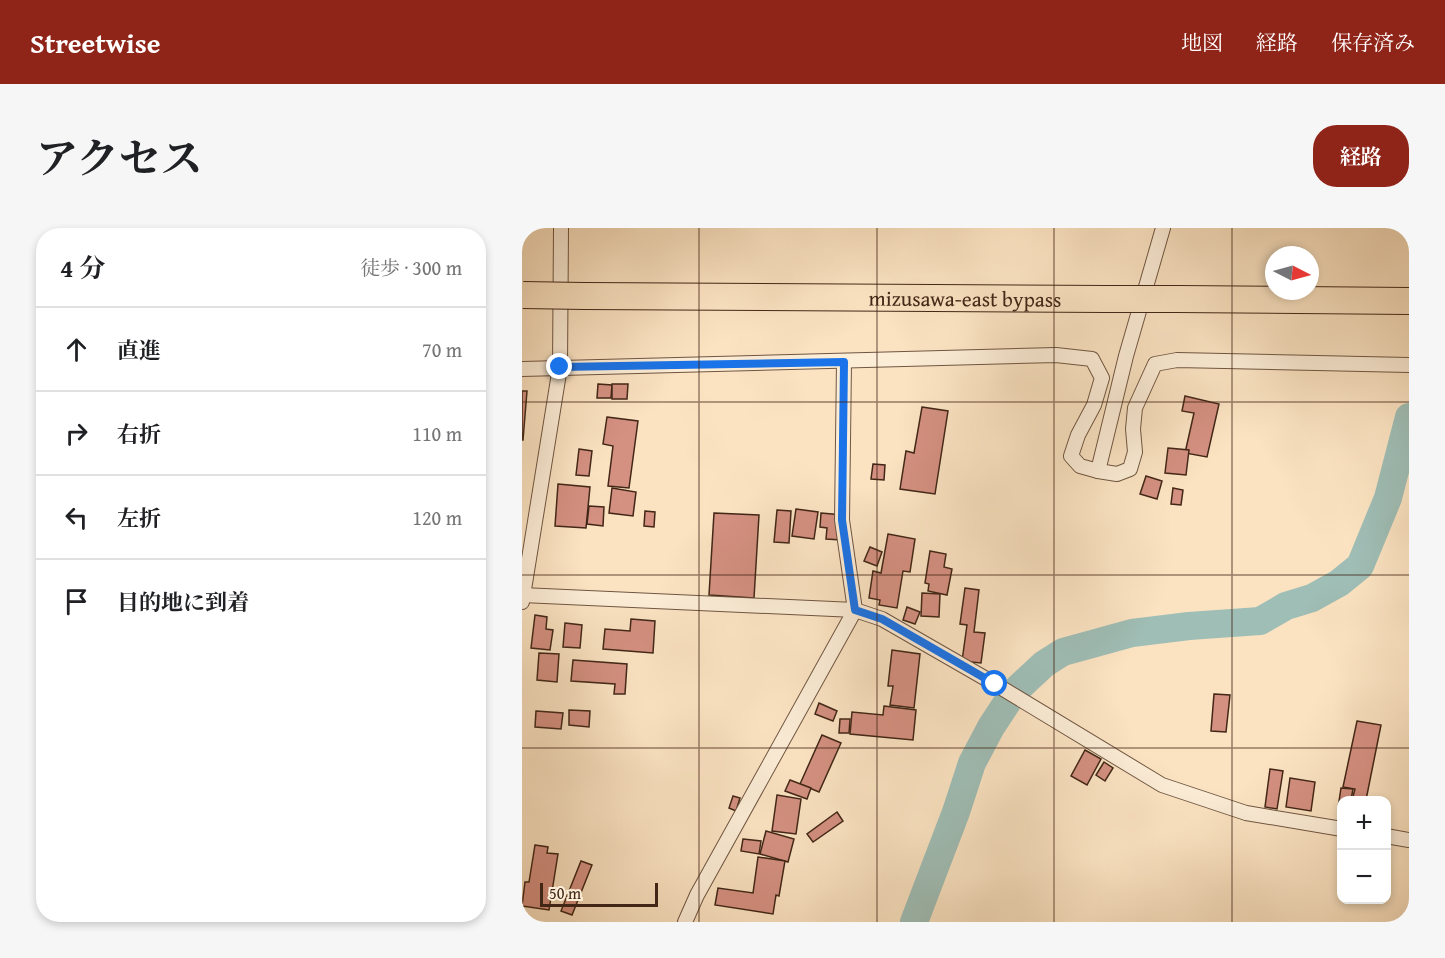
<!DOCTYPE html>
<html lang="ja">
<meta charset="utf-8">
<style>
:root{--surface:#fff;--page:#f6f6f6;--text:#202124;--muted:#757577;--line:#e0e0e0;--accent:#8f2418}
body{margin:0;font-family:"Gentium Book Plus","Noto Serif JP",serif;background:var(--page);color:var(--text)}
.controls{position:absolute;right:18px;bottom:18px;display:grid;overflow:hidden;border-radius:12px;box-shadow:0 3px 9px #0003}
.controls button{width:54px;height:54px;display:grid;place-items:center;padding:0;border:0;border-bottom:2px solid var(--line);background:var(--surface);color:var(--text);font:30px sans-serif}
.compass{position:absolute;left:743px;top:18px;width:54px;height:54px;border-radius:50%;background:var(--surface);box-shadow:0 3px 9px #0003;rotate:96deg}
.scale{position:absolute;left:18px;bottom:15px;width:118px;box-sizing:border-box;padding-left:6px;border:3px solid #422717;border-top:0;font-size:16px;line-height:21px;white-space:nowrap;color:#422717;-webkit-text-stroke:4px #fcedd7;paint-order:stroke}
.stop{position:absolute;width:18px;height:18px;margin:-14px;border:4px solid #1a73e8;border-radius:50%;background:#fff}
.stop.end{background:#1a73e8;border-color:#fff;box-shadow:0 2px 6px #0008}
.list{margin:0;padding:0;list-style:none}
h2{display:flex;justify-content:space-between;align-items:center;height:78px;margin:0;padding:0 24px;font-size:26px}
h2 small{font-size:20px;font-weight:400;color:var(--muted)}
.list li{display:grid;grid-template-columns:39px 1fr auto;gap:18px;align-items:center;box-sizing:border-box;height:84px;padding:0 24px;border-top:2px solid var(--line)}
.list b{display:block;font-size:22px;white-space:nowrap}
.list em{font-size:20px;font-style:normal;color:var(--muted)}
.icon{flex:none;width:33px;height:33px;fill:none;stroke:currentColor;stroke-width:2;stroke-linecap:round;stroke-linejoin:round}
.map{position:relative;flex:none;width:887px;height:694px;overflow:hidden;border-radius:24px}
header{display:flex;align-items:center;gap:36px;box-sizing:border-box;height:84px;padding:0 30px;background:var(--accent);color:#fff}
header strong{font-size:28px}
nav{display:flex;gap:33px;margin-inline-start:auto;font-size:21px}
.intro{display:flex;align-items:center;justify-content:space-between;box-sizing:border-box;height:144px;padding:0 36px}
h1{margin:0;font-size:42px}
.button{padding:15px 27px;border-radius:24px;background:var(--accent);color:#fff;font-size:21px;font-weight:700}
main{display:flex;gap:36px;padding:0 36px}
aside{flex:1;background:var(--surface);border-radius:24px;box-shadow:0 3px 9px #0003}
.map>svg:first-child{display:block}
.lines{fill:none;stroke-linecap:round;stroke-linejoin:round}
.river{stroke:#9fbeb6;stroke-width:28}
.building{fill:#d49081;stroke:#422717;stroke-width:1.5}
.street-casing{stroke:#705642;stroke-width:16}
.highway-casing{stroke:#422717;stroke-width:28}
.street{stroke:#fcedd7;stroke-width:14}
.highway{stroke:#fbe3c2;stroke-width:26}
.highway-bridge-casing{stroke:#422717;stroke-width:28;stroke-linecap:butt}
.highway-bridge{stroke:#fbe3c2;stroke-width:26}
.route{stroke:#1a73e8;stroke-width:8}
.grid{fill:none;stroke:#422717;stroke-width:1.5;stroke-opacity:0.55}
.labels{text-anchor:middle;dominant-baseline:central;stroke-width:6;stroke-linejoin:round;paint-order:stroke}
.street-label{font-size:21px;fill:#422717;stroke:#fcedd7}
</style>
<header>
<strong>Streetwise</strong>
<nav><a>地図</a><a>経路</a><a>保存済み</a></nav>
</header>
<div class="intro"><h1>アクセス</h1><a class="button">経路</a></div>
<main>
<aside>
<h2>4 分<small>徒歩 · 300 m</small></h2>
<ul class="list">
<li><svg class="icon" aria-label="ahead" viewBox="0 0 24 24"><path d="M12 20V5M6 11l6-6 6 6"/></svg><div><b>直進</b></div><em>70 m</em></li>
<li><svg class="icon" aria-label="right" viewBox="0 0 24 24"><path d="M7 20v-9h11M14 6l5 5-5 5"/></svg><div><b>右折</b></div><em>110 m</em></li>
<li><svg class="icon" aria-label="left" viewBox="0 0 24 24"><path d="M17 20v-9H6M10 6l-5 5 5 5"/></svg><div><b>左折</b></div><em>120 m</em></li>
<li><svg class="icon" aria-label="arrive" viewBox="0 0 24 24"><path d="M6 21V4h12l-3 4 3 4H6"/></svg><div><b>目的地に到着</b></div></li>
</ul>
</aside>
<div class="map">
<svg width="887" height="694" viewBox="0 0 887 694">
<rect width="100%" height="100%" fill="#fbe3c2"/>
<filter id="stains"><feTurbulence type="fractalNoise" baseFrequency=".00333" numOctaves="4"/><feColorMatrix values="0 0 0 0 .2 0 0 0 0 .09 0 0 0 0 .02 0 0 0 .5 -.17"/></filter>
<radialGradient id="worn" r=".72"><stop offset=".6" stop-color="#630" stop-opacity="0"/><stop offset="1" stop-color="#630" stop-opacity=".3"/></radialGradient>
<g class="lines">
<path class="river" d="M392,694L434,584L450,535L469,499L492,464L522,436L541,424L610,405L667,398L738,393L764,378L790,370L817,355L838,338L866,270L887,189"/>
</g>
<g class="building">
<path d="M76,156L90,157L89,170H75Z"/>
<path d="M90,156H106L105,171H90Z"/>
<path d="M0,163H5L1,212H0Z"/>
<path d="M663,168L697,176L685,229L663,225L672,185L660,183Z"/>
<path d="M400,179L426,183L413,266L378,261L384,223L392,225Z"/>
<path d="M85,189L116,193L107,260L86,258L91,218L81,216Z"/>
<path d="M646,220L667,222L664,247L643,245Z"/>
<path d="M57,221L70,223L67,248L54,247Z"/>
<path d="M351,236L363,237L362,252L349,251Z"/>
<path d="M624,248L640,253L635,271L618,266Z"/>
<path d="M36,256L68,259L64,300L33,298Z"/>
<path d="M90,260L114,264L111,288L87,285Z"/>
<path d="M651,260L661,262L659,277L649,276Z"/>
<path d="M67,278L82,279L81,298L65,296Z"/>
<path d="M274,281L296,284L292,311L270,308Z"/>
<path d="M255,282L269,283L267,315L252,314Z"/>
<path d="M123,283L133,284L132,299L122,298Z"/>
<path d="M192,285L237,287L232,370L187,367Z"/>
<path d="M299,285L321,287L319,312L304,311L305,300L298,299Z"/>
<path d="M366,306L393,311L388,344L381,343L375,380L357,377L358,372L347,370L351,343L359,345Z"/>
<path d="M348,319L360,324L355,338L342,333Z"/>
<path d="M408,323L424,326L422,339L430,341L425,367L406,363L407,356L403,355Z"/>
<path d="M443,360L457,362L452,404L463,405L459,435L440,433L445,397L438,396Z"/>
<path d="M400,365L418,366L417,389L399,388Z"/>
<path d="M385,379L398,384L393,396L381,392Z"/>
<path d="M13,387L25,389L24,401L31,402L28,422L9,420Z"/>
<path d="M109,391L133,393L131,425L81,421L83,401L108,403Z"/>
<path d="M43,395L60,397L58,420L41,419Z"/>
<path d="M370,422L398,426L392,480L368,477L371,458H366Z"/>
<path d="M17,425L37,426L35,454L15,452Z"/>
<path d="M51,432L105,436L103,466H92L93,456L49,453Z"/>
<path d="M692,466L708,467L704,504L689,503Z"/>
<path d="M297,475L315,483L311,493L293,486Z"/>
<path d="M362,478L394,482L391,512L328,506L330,484L361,487Z"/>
<path d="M47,482L68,483L67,499L47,497Z"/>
<path d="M14,483L41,485L39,501L13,499Z"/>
<path d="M318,491H328L327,505H317Z"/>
<path d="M835,493L859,497L844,572H830L833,561L821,559Z"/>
<path d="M300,507L319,515L297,564L278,556Z"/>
<path d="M563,522L579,531L565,557L549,548Z"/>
<path d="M582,534L591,540L583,553L574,547Z"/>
<path d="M748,541L761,543L755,581L743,579Z"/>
<path d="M768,550L793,554L789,583L764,579Z"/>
<path d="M268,552L289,560L285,571L263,563Z"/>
<path d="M819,560L831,561L829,572H820V580H816Z"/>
<path d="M255,567L279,571L274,606L250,603Z"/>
<path d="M211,568L218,570L214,583L207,580Z"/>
<path d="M315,584L321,593L291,614L285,606Z"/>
<path d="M244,603L272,611L266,634L238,626Z"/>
<path d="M221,611L239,613L237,626L219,623Z"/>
<path d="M13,617L26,619L25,625L36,626L27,682L0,678L3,654H7Z"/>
<path d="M236,629L263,633L257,668L254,667L251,686L193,677L196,660L231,665Z"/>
<path d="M59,633L70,637L50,687L39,683Z"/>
</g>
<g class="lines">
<g class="street-casing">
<g id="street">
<path d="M0,141L534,127L570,131L580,150L572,177L556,207L549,228L558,238L576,243L595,246L608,241L613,224L611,201L613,180L633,136L655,132L887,137"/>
<path d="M576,243L604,128L641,0"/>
<path d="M0,367L333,382L360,391L473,456L640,557L724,585L820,601"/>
<path d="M0,374L38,139L39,0"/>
<path d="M864,608L887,612"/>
<path d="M163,694L175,667L333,382L320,292L322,134"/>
</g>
</g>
<g class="highway-casing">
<g id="highway">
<path id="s1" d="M62,68L584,71"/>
<path d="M655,71L887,73"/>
</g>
</g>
<use href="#street" class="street"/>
<use href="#highway" class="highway"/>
<g class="highway-bridge-casing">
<g id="highway-bridge">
<path d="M1,67L62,68"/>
<path d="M584,71H655"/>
</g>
</g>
<use href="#highway-bridge" class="highway-bridge"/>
</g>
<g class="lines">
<path class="route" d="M38,139L322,134L320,292L333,382L360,391L473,456"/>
</g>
<path class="grid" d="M177,0V694M355,0V694M532,0V694M710,0V694M0,174H887M0,347H887M0,520H887"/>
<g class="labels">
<g class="street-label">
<text stroke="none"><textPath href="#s1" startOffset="381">mizusawa-east bypass</textPath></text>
</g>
</g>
<rect width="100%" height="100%" filter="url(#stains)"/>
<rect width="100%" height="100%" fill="url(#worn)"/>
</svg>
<div class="controls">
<button>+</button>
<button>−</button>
</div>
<svg class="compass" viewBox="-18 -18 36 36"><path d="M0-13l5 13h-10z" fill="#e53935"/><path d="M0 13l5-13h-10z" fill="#757577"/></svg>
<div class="scale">50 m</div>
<div class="stop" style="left:473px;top:456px"></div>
<div class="stop end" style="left:38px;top:139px"></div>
</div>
</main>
